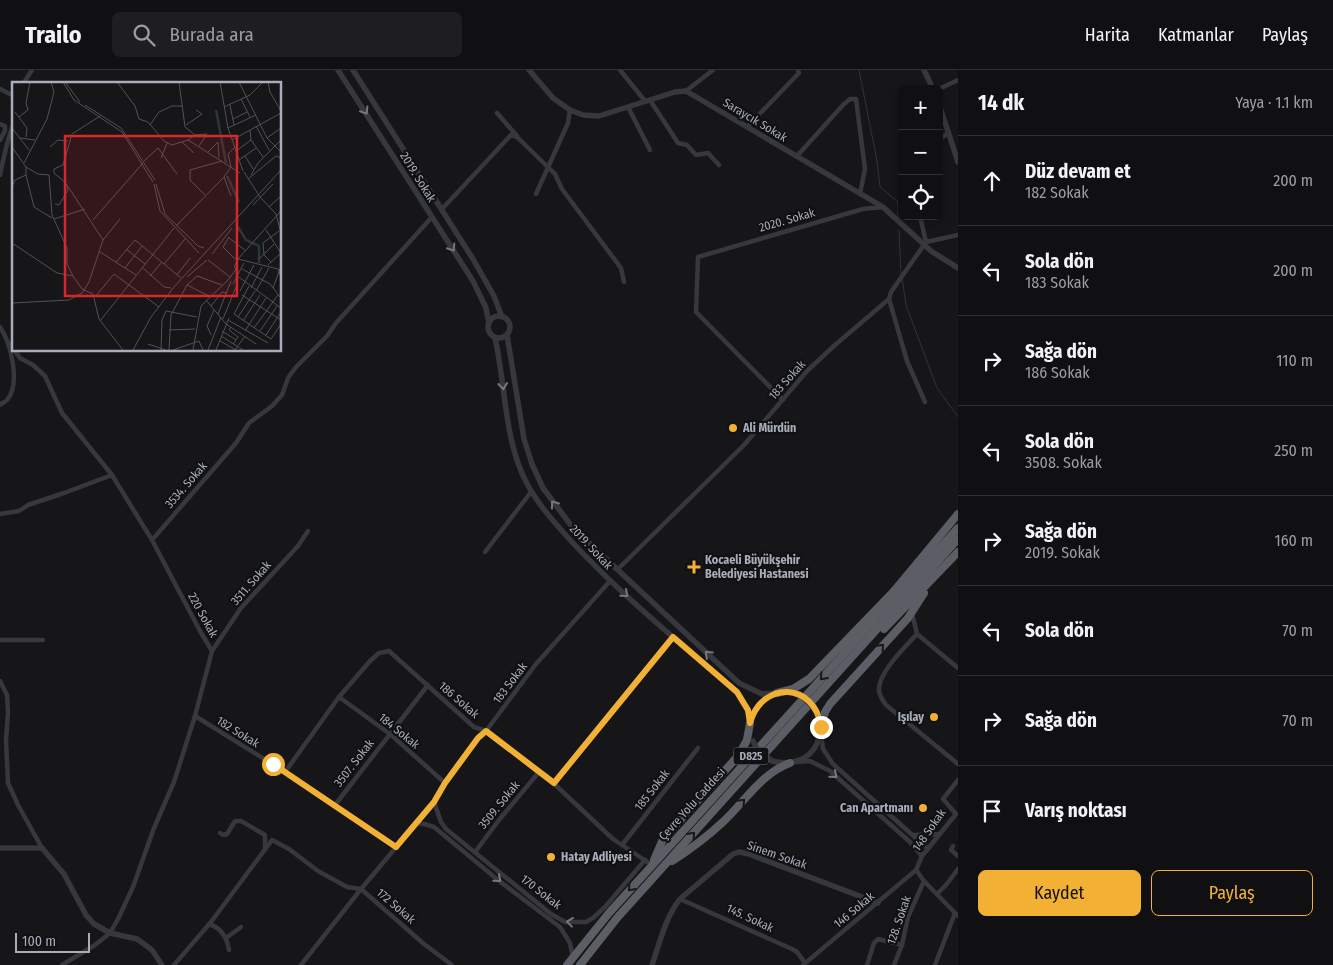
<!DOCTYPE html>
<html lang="tr">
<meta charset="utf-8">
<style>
:root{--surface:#101012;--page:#1e1e20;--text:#f1f3f6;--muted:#9c9d9f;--line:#303032;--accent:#f2b134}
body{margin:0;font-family:"Fira Sans Condensed",sans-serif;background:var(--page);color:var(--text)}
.controls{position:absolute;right:15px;top:15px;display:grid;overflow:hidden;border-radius:8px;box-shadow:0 2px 8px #0003}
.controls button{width:45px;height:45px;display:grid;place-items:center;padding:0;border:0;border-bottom:1px solid var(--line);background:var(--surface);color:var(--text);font:25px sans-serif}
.scale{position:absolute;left:15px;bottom:12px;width:75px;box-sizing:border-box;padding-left:5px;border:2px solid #a8adb8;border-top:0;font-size:14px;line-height:18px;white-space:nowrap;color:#a8adb8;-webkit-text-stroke:4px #111113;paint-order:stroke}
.stop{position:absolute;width:15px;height:15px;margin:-11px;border:4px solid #f2b134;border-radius:50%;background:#fff}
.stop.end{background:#f2b134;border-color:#fff;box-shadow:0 1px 5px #0008}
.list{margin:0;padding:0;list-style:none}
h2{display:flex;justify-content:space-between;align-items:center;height:65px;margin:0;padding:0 20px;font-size:21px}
h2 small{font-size:16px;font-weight:400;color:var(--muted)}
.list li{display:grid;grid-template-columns:32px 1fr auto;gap:15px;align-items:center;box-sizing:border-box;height:90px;padding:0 20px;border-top:1px solid var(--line)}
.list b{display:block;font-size:19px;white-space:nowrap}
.list p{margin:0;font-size:16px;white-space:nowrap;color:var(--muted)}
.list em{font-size:16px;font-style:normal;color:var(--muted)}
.actions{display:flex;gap:10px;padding:15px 20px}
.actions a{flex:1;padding:11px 0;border:1px solid var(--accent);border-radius:8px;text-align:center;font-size:18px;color:var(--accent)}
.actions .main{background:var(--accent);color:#111}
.icon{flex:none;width:28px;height:28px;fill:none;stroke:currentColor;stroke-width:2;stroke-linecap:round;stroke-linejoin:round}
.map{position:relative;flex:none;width:958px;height:895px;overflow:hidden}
header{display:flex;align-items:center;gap:30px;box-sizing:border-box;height:70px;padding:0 25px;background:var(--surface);border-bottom:1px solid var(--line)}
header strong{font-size:24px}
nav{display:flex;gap:28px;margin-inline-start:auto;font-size:18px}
.search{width:350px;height:45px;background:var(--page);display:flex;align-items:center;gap:12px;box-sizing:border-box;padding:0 18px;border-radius:8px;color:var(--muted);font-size:19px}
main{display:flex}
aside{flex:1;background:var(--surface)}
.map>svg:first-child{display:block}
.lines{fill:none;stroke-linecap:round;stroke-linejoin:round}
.stream{stroke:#2c353c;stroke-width:1}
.minor{stroke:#37383d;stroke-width:4.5}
.tertiary{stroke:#37383d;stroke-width:5.5}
.trunk{stroke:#5b5e65;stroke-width:8}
.tertiary-bridge{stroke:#37383d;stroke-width:5.5}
.oneway{stroke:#757881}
.oneway2{stroke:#18191b}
.route{stroke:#f2b134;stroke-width:6}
.poi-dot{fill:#f2b134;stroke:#111113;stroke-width:2}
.labels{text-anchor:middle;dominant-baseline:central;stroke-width:4.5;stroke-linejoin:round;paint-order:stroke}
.shield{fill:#111113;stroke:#7b7e86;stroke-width:1}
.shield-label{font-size:11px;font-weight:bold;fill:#a8adb8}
.street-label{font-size:12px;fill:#a8adb8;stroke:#111113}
.poi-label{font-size:12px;font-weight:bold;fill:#a8adb8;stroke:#111113;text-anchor:start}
.inset-river{fill:none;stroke:#2c353c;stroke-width:2.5}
.inset-road{fill:none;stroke:#505258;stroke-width:1}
.view{fill:#d62828;fill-opacity:0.15;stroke:#d62828;stroke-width:2.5}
.inset-edge{fill:none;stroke:#a8adb8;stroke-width:2.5}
</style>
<header>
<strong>Trailo</strong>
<div class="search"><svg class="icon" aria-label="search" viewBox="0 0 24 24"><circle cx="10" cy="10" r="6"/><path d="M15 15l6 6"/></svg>Burada ara</div>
<nav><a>Harita</a><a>Katmanlar</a><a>Paylaş</a></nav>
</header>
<main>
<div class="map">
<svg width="958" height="895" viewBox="0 0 958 895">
<rect width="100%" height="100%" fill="#161618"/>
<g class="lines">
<g class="stream">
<path d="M859,0L877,91L880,117L898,132V147"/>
<path d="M899,160L901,205"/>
<path d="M902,208L906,235L937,318L958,347"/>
</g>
<g class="minor">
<path d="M620,0L645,31"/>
<path d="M23,14L32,0"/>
<path d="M0,19L14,26"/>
<path d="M939,19L958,10"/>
<path d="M686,21L713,0"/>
<path d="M650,30L678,73L687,75L696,85L708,83L719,95"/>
<path d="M628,37L650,80"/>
<path d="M497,43L517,66"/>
<path d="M747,57L799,3L798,0"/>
<path d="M0,70L5,61V56L0,54"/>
<path d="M939,70L949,62"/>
<path d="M797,86L843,35L850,29H856L865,99L860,124"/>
<path d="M0,105C4,87 7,69 14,53"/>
<path d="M536,124L568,53L570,40"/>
<path d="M442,139L511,65L517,67L555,104L562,119L621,198L624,212"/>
<path d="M926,172L958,165"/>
<path d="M889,229L907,291L925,332"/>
<path d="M0,257C11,273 21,314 7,330C5,332 2,333 0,335"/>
<path d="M9,273L20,288L33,295L45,306L62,343L112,405L152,470L200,561L212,581"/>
<path d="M783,330L696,242L698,187L863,139L883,137"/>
<path d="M0,444L19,441L28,435L64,423L112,405"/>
<path d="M152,470L236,373L249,353L272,336L282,325L288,308L296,297L327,266L336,253L432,147"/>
<path d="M485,482L531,422"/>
<path d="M618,499L744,375L807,301L835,275L889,229L891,222L926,172L920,146"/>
<path d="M912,543L917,564L958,598"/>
<path d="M917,564C905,577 877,604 879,621C880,626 883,631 886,635L958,694"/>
<path d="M0,570H43"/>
<path d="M0,611L7,625L8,642L6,671L8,713L18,735L42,778"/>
<path d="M339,627L390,664L445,713"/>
<path d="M195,646L285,702L396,777"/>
<path d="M821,661L823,679L833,694L928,779"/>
<path d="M796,692L810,691L830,701L910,772L922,786"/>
<path d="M285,702L339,627L370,591L379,583L389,581L474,657L486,661L549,709L613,769L652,795"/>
<path d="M554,713L673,567"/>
<path d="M434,732L441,752L446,759L551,844L565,852H586L593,848L605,837L645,790"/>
<path d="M335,735L428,615"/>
<path d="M416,753L424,754L434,757L498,810L560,857L570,873L573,888"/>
<path d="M220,763L223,765L227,764L235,751H241L265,765V778"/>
<path d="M913,765L940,764"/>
<path d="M622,775L698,678"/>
<path d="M953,776L951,780L958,786"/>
<path d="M475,782L499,750L539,702"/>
<path d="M916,800L924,811L958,846"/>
<path d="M937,824L946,815L958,799"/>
<path d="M680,829L792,879L797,882L805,893"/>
<path d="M209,854C222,858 227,868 229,880"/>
<path d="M226,868L241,857"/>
<path d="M62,895L95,875L110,863L118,849L133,817L154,758L174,712L195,646L212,581L241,538L298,476L308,461"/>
<path d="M174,895L211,852L272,770L289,779L318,801L347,817L361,819L424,874L452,895"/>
<path d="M301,895L361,819L434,732L445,713L477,669L486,661L536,594L610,511"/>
<path d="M803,895L916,800L922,786L956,744L943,729L958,710"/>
<path d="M867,895L874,873L878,869L902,875"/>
<path d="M894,895L902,875L908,847L924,811"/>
<path d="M935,895L955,843"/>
</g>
<g class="tertiary">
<path d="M338,0L473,211L486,238L489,254"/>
<path d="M353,0L473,189L494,226L502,247"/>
<path d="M529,0L553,28L570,40L583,45L599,46L675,22L686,21L883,137L931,181L958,198"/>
<path d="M924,0L933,19"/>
<path d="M939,34L958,92"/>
<circle cx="499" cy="257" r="11"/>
<path d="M507,265L524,369L532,394L543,418L573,458L739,613L762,624L777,623"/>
<path d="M495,268C505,312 504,359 521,401C532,428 552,450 572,472C622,526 681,573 737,623L748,641L750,653"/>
<path d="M751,650C754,639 760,630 771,626"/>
<path d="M772,691C806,700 830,673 816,640"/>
<path d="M0,778H42L64,804L86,845L94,854L110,863L137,869L152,880L162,895"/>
<path d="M652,895C660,872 665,848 680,829L733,784L739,782L749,784L878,833"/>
</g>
<g class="trunk">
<path d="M894,521L958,444"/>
<path d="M884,559L958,482"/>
<path d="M777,623L793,619L809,609L896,519"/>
<path d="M821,657L825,642L830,634L908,548L924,523"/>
<path d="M654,790L663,769L739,685L747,670L750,653"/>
<path d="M672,791C691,779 708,766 724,751C745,731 762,703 790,693"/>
<path d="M567,895L609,843L958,458"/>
<path d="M580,895L617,848L958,469"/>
</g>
<g class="tertiary-bridge">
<path d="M795,624L803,627L816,640"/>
<path d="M753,671L757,679L772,691"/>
</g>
</g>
<defs><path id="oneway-chevron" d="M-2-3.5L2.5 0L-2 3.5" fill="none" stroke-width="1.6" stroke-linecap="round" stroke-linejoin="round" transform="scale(1.25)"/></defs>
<g class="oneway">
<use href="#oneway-chevron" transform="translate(365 41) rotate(58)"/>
<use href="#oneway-chevron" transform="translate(452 178) rotate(57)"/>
<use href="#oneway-chevron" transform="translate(503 316) rotate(83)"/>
<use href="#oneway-chevron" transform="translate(554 434) rotate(-126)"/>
<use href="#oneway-chevron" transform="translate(625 524) rotate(41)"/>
<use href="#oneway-chevron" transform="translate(708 584) rotate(-137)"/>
<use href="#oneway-chevron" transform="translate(834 705) rotate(40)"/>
<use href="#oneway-chevron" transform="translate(498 809) rotate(40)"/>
<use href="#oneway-chevron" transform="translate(570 852) rotate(-173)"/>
</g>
<g class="oneway2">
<use href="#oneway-chevron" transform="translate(881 577) rotate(-48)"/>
<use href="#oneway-chevron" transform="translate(823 607) rotate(132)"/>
<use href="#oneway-chevron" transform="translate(742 732) rotate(-46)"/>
<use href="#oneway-chevron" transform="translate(692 765) rotate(-48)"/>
<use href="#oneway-chevron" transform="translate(631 818) rotate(132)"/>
</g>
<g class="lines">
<path class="route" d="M273,694L396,777L434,732L445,713L478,668L486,661L554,713L673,567L737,622L748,640L750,653C762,610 815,612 821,657"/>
</g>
<g class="poi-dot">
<circle cx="733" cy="358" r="5"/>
<path d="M691.5 489.5h5v5h5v5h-5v5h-5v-5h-5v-5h5z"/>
<circle cx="934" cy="647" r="5"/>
<circle cx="923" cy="738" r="5"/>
<circle cx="551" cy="787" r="5"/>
</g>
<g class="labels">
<rect class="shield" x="733.5" y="677.5" width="35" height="17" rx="4"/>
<g class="shield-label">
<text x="751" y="686">D825</text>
</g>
<g class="street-label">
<text transform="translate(755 50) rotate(31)">Saraycık Sokak</text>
<text transform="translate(418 107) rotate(58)">2019. Sokak</text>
<text transform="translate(787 150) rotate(-16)">2020. Sokak</text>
<text transform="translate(787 310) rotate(-48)">183 Sokak</text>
<text transform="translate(186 415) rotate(-49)">3534. Sokak</text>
<text transform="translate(591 477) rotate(47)">2019. Sokak</text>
<text transform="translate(251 513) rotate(-49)">3511. Sokak</text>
<text transform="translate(203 545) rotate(61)">220 Sokak</text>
<text transform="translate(510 613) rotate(-53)">183 Sokak</text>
<text transform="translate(459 630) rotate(41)">186 Sokak</text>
<text transform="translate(399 661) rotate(39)">184 Sokak</text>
<text transform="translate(238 662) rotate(32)">182 Sokak</text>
<text transform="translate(354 693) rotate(-52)">3507. Sokak</text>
<text transform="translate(652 720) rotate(-52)">185 Sokak</text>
<text transform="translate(692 734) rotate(-48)">Çevre Yolu Caddesi</text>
<text transform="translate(499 735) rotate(-51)">3509. Sokak</text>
<text transform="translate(929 760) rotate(-55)">148 Sokak</text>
<text transform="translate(777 785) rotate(19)">Sinem Sokak</text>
<text transform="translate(541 822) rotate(38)">170 Sokak</text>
<text transform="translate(396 836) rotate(41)">172 Sokak</text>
<text transform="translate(854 840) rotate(-40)">146 Sokak</text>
<text transform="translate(750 848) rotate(25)">145. Sokak</text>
<text transform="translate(899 850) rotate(-71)">128. Sokak</text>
</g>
<g class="poi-label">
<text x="743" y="358">Ali Mürdün</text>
<text x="705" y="490">Kocaeli Büyükşehir<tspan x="705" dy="14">Belediyesi Hastanesi</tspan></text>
<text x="924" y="647" text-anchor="end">Işılay</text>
<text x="913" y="738" text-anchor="end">Can Apartmanı</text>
<text x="561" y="787">Hatay Adliyesi</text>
</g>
</g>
<g transform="translate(12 12)">
<rect width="269" height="269" fill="#161618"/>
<path class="inset-river" d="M204,28L214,81M215,94L227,120M226,145L234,158L247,164V181"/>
<path class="inset-road" d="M51,0L62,18L110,50L141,100M53,0L68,20M105,0L123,24L127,37L136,40L152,59L160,63L176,58L228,91M167,0L173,45L183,53L176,58M208,0L216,46L231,89M227,0L255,56L269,70M256,0L258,10L269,29M229,17L238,35M73,23L109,46L143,98M218,23L222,43M212,25L238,13L251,0M3,30L15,46L14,55M7,35L16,28L14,21L18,0M221,37L235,30M138,43L147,30L160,24H170M174,43L190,32L184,28M244,44L257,68M0,46L17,68M216,46L244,33M238,48L239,58L251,75M183,53L195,52L187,64M8,56L23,58M255,56L269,46M220,58L269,31M170,60L182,71M0,65L14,85L26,92L37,93L40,133L55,166V182L61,194M38,65L46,58L56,59M224,69L239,58M196,70L206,60L207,76M233,74L241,87M149,76L155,61M227,78L244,66M132,79L146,66L165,92M12,81L35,37L42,10L39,0M232,90L248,115L264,132L269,151M42,91V87L51,83L60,52L88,34M42,91L54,101L56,108L47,123L43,122M14,93L22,125L40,136M239,93L246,81L269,58M212,95L219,114M236,97L264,74L269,76M142,102L148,129L187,171M144,102L153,132L186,164L192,166M55,103L91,158M0,105L3,98L14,93V85M193,113L178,98V88L210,79M241,123L261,102M257,125L269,114M42,137L73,127M81,138L131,81M164,144L212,95L219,85L216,72L223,65M254,148L269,171M217,155L211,165L222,176L266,187L269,195M217,156L234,169M0,161L45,191L61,194L70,207L81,212L87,237L111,268M114,167L133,182M88,170L124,193M200,172L220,146M247,177L262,162M196,178L218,195M104,180L123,158L169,196M259,180L252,173L251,161L267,149M152,182L174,156M256,183L269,171M113,186L130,164M131,186L152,205L159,206M230,187L258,202L269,216M165,193L178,176M224,193L269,226M138,194L150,180M175,195L195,178M221,202L232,181M175,203L197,214M237,204L222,232L259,257M239,206L250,185M261,206L269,184M228,209L242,183M244,209L257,186M230,213L269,238M83,215L102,192L147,225M194,218L214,242L244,262M0,221L57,218L70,211L77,200L91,158L108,137M199,224L210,210L215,211M206,232L219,199M226,235L243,209M211,237L224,205M216,238L256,261M88,239L162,146M231,239L248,213M219,245L217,248L226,255L221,262M242,246L266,213M157,248L183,247M210,249L224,258M233,249L254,216M248,249L265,224M199,253L195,244L202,228M254,253L269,230M209,254L231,268M259,257L269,242M208,259L224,268M136,262L154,268M121,268L139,235L162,205L269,88M149,268L150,238L154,229L185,235M157,268L159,233L175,203L185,194L210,203M161,268L187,259L191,268M181,268L189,224L217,197L224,187L222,185L226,177L269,129M196,268L209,235M204,268L217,236M223,268L233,254"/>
<path class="view" d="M53,54H225V214H53Z"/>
<rect width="269" height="269" class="inset-edge"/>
</g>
</svg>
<div class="controls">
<button>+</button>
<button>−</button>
<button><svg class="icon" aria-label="locate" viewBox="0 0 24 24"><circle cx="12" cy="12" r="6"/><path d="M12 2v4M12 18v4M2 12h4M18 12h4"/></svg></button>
</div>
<div class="scale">100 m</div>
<div class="stop" style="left:273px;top:694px"></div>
<div class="stop end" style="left:821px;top:657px"></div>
</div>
<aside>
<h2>14 dk<small>Yaya · 1.1 km</small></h2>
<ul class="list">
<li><svg class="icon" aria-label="ahead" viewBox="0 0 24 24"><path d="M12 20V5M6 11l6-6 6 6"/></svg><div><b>Düz devam et</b><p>182 Sokak</p></div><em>200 m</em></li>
<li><svg class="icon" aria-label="left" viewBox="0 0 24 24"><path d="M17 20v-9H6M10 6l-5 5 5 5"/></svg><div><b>Sola dön</b><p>183 Sokak</p></div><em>200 m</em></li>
<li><svg class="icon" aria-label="right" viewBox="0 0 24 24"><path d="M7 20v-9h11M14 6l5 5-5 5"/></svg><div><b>Sağa dön</b><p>186 Sokak</p></div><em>110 m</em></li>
<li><svg class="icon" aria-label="left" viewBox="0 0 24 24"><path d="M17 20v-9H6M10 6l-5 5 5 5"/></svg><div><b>Sola dön</b><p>3508. Sokak</p></div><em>250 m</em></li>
<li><svg class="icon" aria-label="right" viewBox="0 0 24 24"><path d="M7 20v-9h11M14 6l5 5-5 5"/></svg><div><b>Sağa dön</b><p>2019. Sokak</p></div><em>160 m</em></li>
<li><svg class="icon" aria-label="left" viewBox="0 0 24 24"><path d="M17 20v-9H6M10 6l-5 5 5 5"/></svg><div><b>Sola dön</b></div><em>70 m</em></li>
<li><svg class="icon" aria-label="right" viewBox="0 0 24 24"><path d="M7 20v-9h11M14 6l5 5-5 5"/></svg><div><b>Sağa dön</b></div><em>70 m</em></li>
<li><svg class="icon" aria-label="arrive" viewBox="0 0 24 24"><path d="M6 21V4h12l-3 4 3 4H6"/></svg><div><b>Varış noktası</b></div></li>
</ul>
<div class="actions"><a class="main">Kaydet</a><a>Paylaş</a></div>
</aside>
</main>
